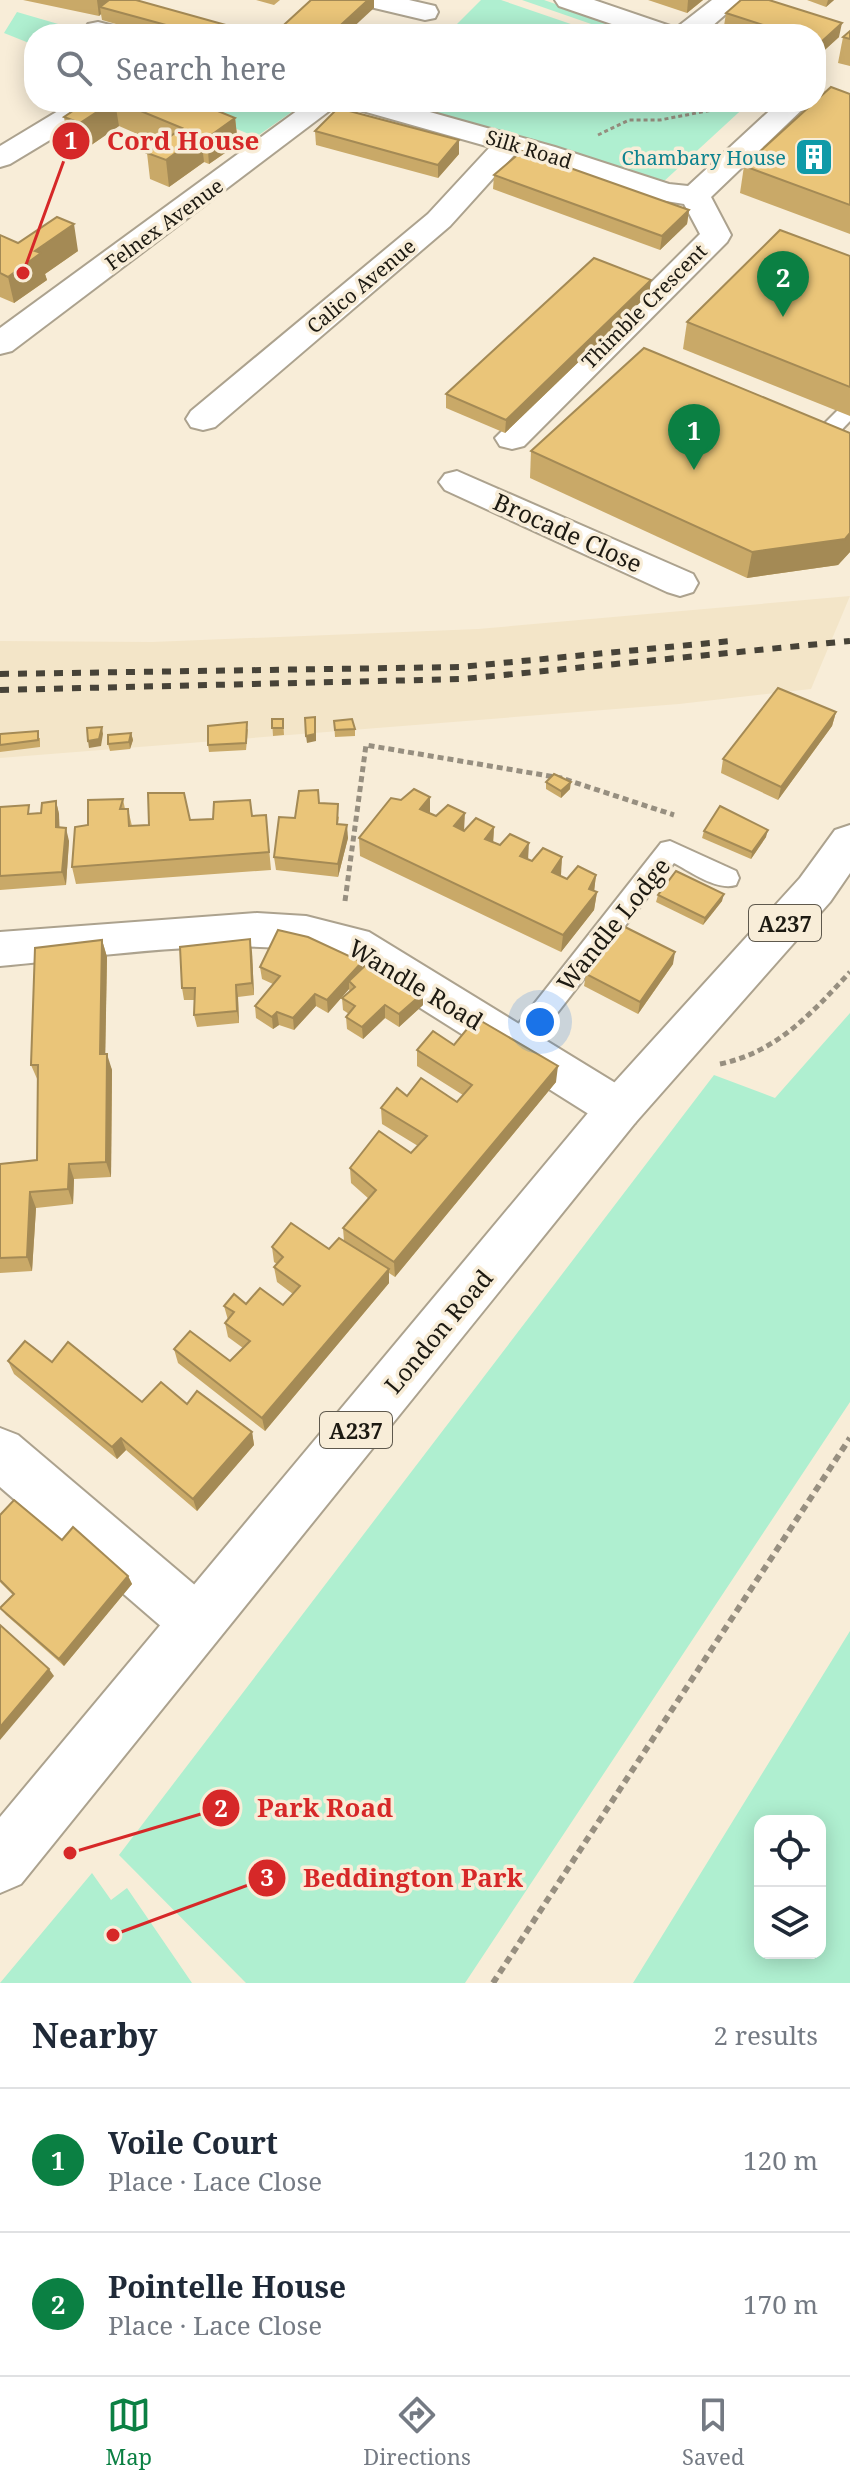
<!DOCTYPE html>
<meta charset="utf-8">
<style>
:root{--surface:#fff;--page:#f2f2f3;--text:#1f2937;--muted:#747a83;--line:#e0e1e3;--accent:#0b8043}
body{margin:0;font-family:"Noto Serif",serif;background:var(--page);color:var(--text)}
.controls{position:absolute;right:24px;bottom:24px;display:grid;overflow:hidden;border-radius:16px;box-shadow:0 4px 20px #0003}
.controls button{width:72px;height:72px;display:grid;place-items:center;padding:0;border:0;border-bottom:2px solid var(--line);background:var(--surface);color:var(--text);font:40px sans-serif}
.you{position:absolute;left:540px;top:1022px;width:28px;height:28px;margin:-20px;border:6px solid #fff;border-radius:50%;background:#1a73e8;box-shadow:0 0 0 12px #1a73e833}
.badge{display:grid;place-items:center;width:52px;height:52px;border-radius:50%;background:var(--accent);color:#fff;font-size:26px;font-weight:700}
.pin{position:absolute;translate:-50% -66px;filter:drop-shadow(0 2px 4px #0008)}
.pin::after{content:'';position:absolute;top:42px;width:28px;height:24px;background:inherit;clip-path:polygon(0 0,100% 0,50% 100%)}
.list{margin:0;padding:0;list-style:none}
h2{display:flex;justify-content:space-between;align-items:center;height:104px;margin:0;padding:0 32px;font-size:34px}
h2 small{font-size:26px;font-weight:400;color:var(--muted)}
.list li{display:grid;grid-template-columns:52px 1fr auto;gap:24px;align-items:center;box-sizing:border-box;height:144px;padding:0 32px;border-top:2px solid var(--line)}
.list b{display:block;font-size:30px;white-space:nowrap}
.list p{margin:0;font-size:26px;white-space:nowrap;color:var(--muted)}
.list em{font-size:26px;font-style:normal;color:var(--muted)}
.icon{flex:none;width:44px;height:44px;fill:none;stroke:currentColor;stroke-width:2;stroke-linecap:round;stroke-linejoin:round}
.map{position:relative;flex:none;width:850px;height:1983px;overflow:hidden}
.search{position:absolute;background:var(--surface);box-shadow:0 4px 20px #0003;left:24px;right:24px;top:24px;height:88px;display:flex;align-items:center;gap:20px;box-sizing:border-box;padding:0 28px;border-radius:32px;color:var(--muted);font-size:30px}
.sheet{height:392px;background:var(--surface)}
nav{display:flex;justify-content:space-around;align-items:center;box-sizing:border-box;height:112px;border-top:2px solid var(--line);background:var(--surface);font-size:22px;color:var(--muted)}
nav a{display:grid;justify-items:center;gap:4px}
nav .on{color:var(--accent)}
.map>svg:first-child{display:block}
.built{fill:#f3e5c8}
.green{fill:#afefd0;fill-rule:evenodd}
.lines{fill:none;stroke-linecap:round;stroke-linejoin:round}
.service-casing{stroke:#aca28e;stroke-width:4}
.minor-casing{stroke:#aca28e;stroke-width:4}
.primary-casing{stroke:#aca28e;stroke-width:4}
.path-far2{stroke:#978f80;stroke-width:3;stroke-dasharray:4 3;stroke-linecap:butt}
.path-far1{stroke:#978f80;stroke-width:5;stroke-dasharray:6 4;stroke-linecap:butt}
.path{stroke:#978f80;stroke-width:6;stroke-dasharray:7 5;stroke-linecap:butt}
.service{fill:#fff;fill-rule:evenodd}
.minor{fill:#fff;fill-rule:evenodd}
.primary{fill:#fff;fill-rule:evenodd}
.rail{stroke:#474338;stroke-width:6;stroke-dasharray:9 9;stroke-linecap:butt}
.wall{fill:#c9a968}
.shaded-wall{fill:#a48a55}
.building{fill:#eac579;stroke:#a48a55;stroke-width:2}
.labels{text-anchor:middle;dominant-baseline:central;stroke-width:7;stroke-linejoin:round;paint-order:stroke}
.far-street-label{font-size:20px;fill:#1d1a12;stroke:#f8edd8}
.far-culture-label{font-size:20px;fill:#0d838f;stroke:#f8edd8;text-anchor:end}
.shield{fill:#f8edd8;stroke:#5f594d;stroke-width:2}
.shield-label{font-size:22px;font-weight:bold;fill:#1d1a12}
.street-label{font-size:24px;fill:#1d1a12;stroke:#f8edd8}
.leader{fill:none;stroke:#d62828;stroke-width:3}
.callout-dot{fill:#d62828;stroke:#f8edd8;stroke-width:3}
.mark-label{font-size:24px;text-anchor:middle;font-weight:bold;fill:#fff}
.callout-label{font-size:26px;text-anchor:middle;font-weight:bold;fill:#d62828;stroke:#f8edd8;stroke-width:7;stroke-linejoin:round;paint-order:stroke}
</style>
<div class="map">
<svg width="850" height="1983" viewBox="0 0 850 1983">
<rect width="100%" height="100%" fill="#f8edd8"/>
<path class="built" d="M850,596L811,689L679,704L0,758V641L152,642L478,629Z"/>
<g class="green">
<path d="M481,0H501L600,34H447Z"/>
<path d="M522,0H544L642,34H620Z"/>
<path d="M17,12L89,33L34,34V45L4,33Z"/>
<path d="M172,102H306L256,137Z"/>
<path d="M384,102H750L662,183Z"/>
<path d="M850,1013V1402L465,1983H246L119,1855L714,1075L775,1098Z"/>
<path d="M850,1631V1983H633ZM760,1821H820V1953H760Z"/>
<path d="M92,1873L111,1900L127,1888L192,1983H0Z"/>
</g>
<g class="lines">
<g class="service-casing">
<g id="service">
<path d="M845,408L850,409V421L828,444H814L811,439L814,434L838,410Z"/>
<path d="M670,841L736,871L739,878L736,885C717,891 691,872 674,863L526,1053L517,1056L508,1053L504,1045L508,1037L661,843Z"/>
</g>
</g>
<g class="minor-casing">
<g id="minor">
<path d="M362,0H409L435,6L438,12L435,18L425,20L366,6Z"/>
<path d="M555,0H594L676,28L712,0H742L703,34H641L559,6Z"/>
<path d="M98,22L122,28L126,34H87L84,30L88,24Z"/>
<path d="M73,102L102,105L98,111L10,164L0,167V146Z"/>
<path d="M309,102H341L12,351L0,354V328Z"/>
<path d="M348,102H394L555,147L669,184L688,186L779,102H810L711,197L731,235L727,242L524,446L512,449L500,446L495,438L700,234L684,204L654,199L515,154L450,226L215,427L203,430L191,427L186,419L191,411L428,214L490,147L352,108Z"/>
<path d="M457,471L693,574L698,583L693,592L680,596L667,592L445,490L439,482L445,474Z"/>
<path d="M257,913L306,916L369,932L635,1095L642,1109L635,1123L619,1129L603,1123L341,958C246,932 100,957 0,966V932Z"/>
<path d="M0,1428L18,1435L216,1603L224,1622L216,1641L197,1649L178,1641L0,1487Z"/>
</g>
</g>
<g class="primary-casing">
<path id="primary" d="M850,825V873L830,902L635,1123L21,1884L0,1893V1817L603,1095L800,878L835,830Z"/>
</g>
<path class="path-far2" d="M598,135L629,120H660L738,105"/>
<g class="path-far1">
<path d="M345,901L366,745L561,778L674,815"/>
<path d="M720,1064C777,1052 812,1013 850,972"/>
</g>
<path class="path" d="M493,1983L850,1438"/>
<use href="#service" class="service"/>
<use href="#minor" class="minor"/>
<use href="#primary" class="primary"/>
<g class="rail">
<path d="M0,674L460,667L731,641"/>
<path d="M0,690L463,679L850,641"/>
</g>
</g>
<g class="wall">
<path d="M23,0H136L234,34H151L102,20L101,14L99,16Z"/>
<path d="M256,0H280L274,5Z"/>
<path d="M648,0H703L687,13Z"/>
<path d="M807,0H834L826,7Z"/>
<path d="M726,13L839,37L817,57H816V34H748L724,26Z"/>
<path d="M850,31V66L838,63L843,37Z"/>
<path d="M850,94V234L740,193L744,166Z"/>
<path d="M86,102H196L235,118L238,144L209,164L204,162L169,187L150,179L147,153L160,144L119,126L84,150L68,143L64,117Z"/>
<path d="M315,131L459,140V154L438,178L316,145Z"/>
<path d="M494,175L689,210L687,224L660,250L493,189Z"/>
<path d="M0,235L18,243L78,251L45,274L47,280L14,303L0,297Z"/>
<path d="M850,256V416L683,349L687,322Z"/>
<path d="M651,280L649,294L505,433L446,408V394Z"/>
<path d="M850,433V552L838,565L747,578L530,478L531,451Z"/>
<path d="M836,712L832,726L778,800L721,773L723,759Z"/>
<path d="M272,719H283L284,735L273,736Z"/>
<path d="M334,721L355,729V736L335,737Z"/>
<path d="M248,729L246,750L209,752L208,745Z"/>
<path d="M131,733L133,740L130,749L110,751L108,744Z"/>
<path d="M0,734L40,738V747L0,752Z"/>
<path d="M546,782L570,789L561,798L546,789Z"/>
<path d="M123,799L125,809H128L132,826L149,825L190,820L266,815L271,870L76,884L72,867L88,825Z"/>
<path d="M56,801L59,814V827L69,841L66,885L0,890V807L32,814L41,813Z"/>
<path d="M319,803L339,817L338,824L348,838L338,877L276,870L274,857L295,818Z"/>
<path d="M430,814L464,831L494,827L493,842L532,861L562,857L560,876L567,879L596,875L594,891L597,892L594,910L561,952L360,856L359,838Z"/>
<path d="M704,831L766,837L751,859L702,838Z"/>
<path d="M658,895L722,901L703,925L656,902Z"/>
<path d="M102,940L107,957L105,1054L112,1070L111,1177L74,1179L73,1204L36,1208L32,1271L0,1273V1164L37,1160L38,1081L31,1065Z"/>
<path d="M252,952L254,995L238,997L239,1023L197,1027L194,1015L195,1000H184L182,988Z"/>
<path d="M362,962V968L423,1005L399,1027L385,1018L363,1039L347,1029L346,1017L349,1014L343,1010L342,998L350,992L349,989L328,1013L316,1006L294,1030L279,1025L273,1029L256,1018L255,1006L273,984L262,979L260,967Z"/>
<path d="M673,964L638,1014L584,986L586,974Z"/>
<path d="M454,1045L556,1082L395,1277L389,1273V1283L265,1431L178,1363L174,1349L230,1361L243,1348L228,1337L225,1323L228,1320L224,1306L283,1305L293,1294L277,1282L274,1267L277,1264L274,1262L272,1247L329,1249L344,1241L343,1228L369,1199L351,1183L350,1168L411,1153L418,1146L382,1124L381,1108L407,1096L457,1102L463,1095L417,1066V1050Z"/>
<path d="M8,1361L52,1362L142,1402L187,1404L252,1432L254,1445L197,1511L126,1450L117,1459L14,1374Z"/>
<path d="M0,1515L62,1540L128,1576L132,1584L64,1666L6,1615L0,1608L13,1595L0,1582Z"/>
</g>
<g class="shaded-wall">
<path d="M97,0H108L100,7L101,14L99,16Z"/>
<path d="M368,0H374V8L346,34H331Z"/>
<path d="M688,0H703L687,13Z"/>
<path d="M828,0H834L826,7Z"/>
<path d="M842,23L839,37L817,57L820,43Z"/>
<path d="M233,27L234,34H225Z"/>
<path d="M112,102H115L119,126L84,150L80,123Z"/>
<path d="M235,118L238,144L209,164L207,138Z"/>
<path d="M201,135L204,162L169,187L166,160Z"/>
<path d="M459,140V154L438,178V165Z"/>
<path d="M689,210L687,224L660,250L662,236Z"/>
<path d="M74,224L78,251L45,274L47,280L14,303L8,277L35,251Z"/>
<path d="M651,280L649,294L505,433L506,420Z"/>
<path d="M850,533V552L838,565L747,578L752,552Z"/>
<path d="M836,712L832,726L778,800L781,787Z"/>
<path d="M316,724V741L307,743L306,736Z"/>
<path d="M102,727L103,734L101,746L89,748L88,741Z"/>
<path d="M131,733L133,740L130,749L129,742Z"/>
<path d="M571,782L570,789L561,798V791Z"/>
<path d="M430,797V815L420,809Z"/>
<path d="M56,801L59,814L60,840L56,827Z"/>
<path d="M465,813L464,831L454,826Z"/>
<path d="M347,825L348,838L338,877V864Z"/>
<path d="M494,827L493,845L485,839Z"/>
<path d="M66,828L69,841L66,885L62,872Z"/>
<path d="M768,830L766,837L751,859L752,852Z"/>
<path d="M529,843L528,861L520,856Z"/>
<path d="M562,857L561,875L550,889L552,872Z"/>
<path d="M596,875L594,892H597L594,910L561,952L563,935Z"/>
<path d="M724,894L722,901L703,925L705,918Z"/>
<path d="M250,939L252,952L254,995L252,983Z"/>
<path d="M102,940L107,957L105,1070L100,1054Z"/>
<path d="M675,952L673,964L638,1014L640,1002Z"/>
<path d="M362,962L363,974L349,981V989L328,1013L327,1000Z"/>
<path d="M236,985L238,997L239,1023L237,1011Z"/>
<path d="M423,993V1005L399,1027V1014Z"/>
<path d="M315,994L316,1006L294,1030L293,1018Z"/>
<path d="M385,1005V1018L363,1039L362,1027Z"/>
<path d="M277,1012L279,1025L273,1029L272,1017Z"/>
<path d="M107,1054L112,1070L111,1177L106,1162Z"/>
<path d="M558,1066L556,1082L395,1277L394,1262Z"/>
<path d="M69,1164L74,1179L73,1204L68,1189Z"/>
<path d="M30,1192L36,1208L32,1271L27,1257Z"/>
<path d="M389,1269V1283L265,1431L262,1418Z"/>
<path d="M252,1432L254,1445L197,1511L193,1499Z"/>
<path d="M121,1438L126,1450L117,1459L112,1447Z"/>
<path d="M128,1576L132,1584L64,1666L59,1659Z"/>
<path d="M49,1669L54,1676L0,1740V1727Z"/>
</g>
<g class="building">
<path d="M109,0H136L233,27L225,34H199L100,7Z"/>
<path d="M311,0H368L331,34H274Z"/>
<path d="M741,0H769L842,23L820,43L816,42V34H791L726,13Z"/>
<path d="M850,31V39L843,37Z"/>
<path d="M831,87L850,94V205L744,166Z"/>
<path d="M86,102H112L80,123L64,117Z"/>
<path d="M119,102H196L235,118L207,138L201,135L166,160L147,153L182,128Z"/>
<path d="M338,108L459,140L438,165L315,131Z"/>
<path d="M522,151L689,210L662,236L494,175Z"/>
<path d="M57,217L74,224L35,251L41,253L8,277L0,273V235L18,243Z"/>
<path d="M780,230L850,256V387L687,322Z"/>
<path d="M594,258L651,280L506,420L446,394Z"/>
<path d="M644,348L850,433V533L845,539L752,552L531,451Z"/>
<path d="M778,688L836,712L781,787L723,759Z"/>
<path d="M315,717V734L306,736L305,718Z"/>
<rect x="272" y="719" width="11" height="9"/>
<path d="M352,719L355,729L335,730L334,721Z"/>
<path d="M247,722L246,743L208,745V726Z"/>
<path d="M102,727L99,739L88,741L87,728Z"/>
<path d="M38,731V740L0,745V734Z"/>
<path d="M131,733L129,742L108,744V735Z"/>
<path d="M554,774L571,782L561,791L546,782Z"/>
<path d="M414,789L430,797L420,809L436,816L448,805L465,813L454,826L464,831L476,818L494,827L485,839L500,845L510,834L529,843L520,856L532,861L543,848L562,857L552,872L567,879L578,866L596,875L589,889L597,892L563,935L359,838L391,798L401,800Z"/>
<path d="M318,790L319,803L338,804L337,824L347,825L338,864L274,857L279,817L295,818L299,791Z"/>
<path d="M148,793H184L190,820L213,819L214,802L250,800L252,816L266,815L269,852L72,867L75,827L88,825V800L123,799L120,809H128L129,826L149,825Z"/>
<path d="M56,801V827L66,828L62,872L0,876V807L29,805L28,814L41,813L42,803Z"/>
<path d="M720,806L768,830L752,852L704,831Z"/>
<path d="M676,871L724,894L705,918L658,895Z"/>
<path d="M621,925L675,952L640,1002L586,974Z"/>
<path d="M278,930L308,937L362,962L327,1000L315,994L293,1018L277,1012L272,1017L255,1006L280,976L260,967Z"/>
<path d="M250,939L252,983L236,985L237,1011L194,1015L195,988H182L180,947Z"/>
<path d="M102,940L100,1054H107L106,1162L69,1164L68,1189L30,1192L27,1257L0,1258V1164L37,1160L38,1065H31L35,948Z"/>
<path d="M371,960L423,993L399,1014L385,1005L362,1027L346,1017L355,1006L342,998L355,987L349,981Z"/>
<path d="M476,1018L558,1066L394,1262L343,1228L376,1190L350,1168L379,1131L411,1153L427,1136L381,1108L397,1088L407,1096L421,1078L457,1102L472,1085L417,1050L433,1031L454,1045Z"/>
<path d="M291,1223L329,1249L339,1238L389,1269L262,1418L174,1349L190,1331L230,1361L250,1341L225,1323L234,1312L224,1306L234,1294L246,1304L260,1288L283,1305L300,1286L274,1267L283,1257L272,1247Z"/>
<path d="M25,1341L52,1362L68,1342L142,1402L161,1382L187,1404L197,1391L252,1432L193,1499L121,1438L112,1447L8,1361Z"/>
<path d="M14,1500L62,1540L73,1527L128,1576L59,1659L0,1608L14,1594L0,1580V1515Z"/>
<path d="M0,1625L49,1669L0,1727Z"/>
</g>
<defs>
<g id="building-square" transform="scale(2)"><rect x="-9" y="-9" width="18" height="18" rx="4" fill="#0f9aa8" stroke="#f8edd8"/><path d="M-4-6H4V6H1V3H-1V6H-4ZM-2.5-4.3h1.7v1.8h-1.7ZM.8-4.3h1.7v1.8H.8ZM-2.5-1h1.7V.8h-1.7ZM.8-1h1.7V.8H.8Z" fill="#fff"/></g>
</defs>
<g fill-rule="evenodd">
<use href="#building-square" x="814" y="157"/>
</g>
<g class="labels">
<g class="far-street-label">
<text transform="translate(529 149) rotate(17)">Silk Road</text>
<text transform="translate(164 224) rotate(-36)">Felnex Avenue</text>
<text transform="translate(361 286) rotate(-40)">Calico Avenue</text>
<text transform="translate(644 306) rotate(-45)">Thimble Crescent</text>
</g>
<g class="far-culture-label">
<text x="786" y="157">Chambary House</text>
</g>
<g class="shield">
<rect x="749" y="905" width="72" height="36" rx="6"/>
<rect x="320" y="1412" width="72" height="36" rx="6"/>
</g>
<g class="shield-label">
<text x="785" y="923">A237</text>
<text x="356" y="1430">A237</text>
</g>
<g class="street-label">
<text transform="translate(568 532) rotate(24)">Brocade Close</text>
<text transform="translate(613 924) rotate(-51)">Wandle Lodge</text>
<text transform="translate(416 984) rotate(31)">Wandle Road</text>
<text transform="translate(438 1331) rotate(-50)">London Road</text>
</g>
</g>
<path class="leader" d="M23 273L71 141M70 1853L221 1808M113 1935L267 1878"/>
<g class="callout-dot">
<circle cx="23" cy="273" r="8"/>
<circle cx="70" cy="1853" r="8"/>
<circle cx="113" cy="1935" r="8"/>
<circle cx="71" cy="141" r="20"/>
<circle cx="221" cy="1808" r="20"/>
<circle cx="267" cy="1878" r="20"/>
</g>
<g class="mark-label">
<text x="71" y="149">1</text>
<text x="221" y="1817">2</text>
<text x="267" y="1886">3</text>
</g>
<g class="callout-label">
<text x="183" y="150">Cord House</text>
<text x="325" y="1817">Park Road</text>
<text x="413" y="1887">Beddington Park</text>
</g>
</svg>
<div class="controls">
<button><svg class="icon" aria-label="locate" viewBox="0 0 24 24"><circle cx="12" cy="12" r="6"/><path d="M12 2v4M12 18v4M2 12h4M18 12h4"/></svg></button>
<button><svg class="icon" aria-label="layers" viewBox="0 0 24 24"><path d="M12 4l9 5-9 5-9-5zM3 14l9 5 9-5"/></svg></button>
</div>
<div class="you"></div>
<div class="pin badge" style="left:694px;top:470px">1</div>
<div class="pin badge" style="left:783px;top:317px">2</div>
<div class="search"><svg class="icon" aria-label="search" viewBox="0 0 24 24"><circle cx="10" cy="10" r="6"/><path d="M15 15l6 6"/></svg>Search here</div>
</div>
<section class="sheet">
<h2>Nearby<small>2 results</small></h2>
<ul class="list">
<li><span class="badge">1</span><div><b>Voile Court</b><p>Place · Lace Close</p></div><em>120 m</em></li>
<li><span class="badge">2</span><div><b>Pointelle House</b><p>Place · Lace Close</p></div><em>170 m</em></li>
</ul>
</section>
<nav>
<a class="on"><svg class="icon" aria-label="map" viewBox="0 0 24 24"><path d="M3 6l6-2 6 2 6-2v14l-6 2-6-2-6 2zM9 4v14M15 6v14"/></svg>Map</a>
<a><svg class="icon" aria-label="directions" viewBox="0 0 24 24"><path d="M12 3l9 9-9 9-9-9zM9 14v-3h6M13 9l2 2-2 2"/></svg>Directions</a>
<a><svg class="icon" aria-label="saved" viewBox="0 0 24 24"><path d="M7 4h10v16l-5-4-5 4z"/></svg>Saved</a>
</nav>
